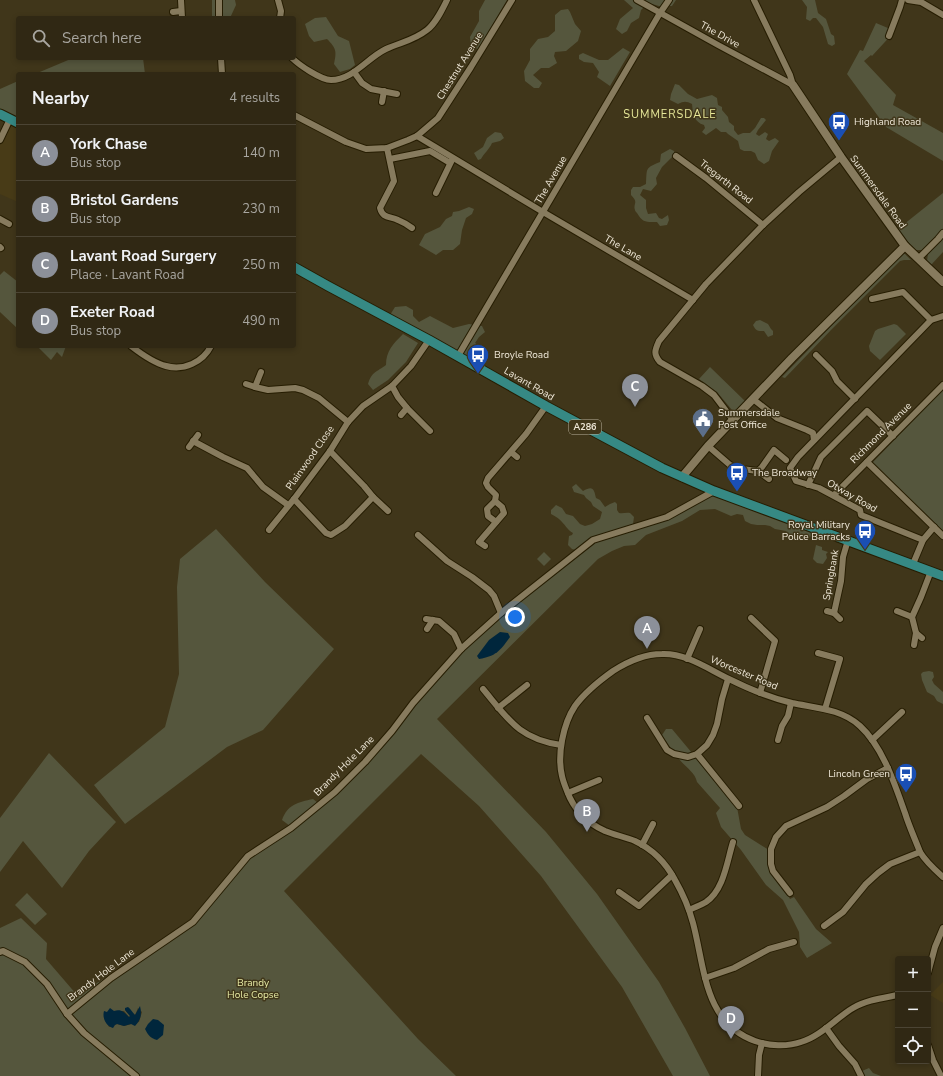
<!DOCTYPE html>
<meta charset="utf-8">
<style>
:root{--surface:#302814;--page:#38301d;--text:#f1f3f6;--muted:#a8a6a0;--line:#4b4434;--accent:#8c9099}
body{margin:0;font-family:"Nunito Sans",sans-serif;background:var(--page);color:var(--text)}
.controls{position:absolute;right:12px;bottom:12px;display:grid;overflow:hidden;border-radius:4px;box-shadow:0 2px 6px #0003}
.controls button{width:36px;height:36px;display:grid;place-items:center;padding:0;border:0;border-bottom:1px solid var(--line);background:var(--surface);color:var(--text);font:20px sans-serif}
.you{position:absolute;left:515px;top:617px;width:14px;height:14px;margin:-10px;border:3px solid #fff;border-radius:50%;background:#1a73e8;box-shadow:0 0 0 6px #1a73e833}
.badge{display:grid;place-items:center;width:26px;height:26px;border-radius:50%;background:var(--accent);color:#fff;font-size:13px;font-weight:700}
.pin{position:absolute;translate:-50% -33px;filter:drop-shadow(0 1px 2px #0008)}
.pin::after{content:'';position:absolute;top:21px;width:14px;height:12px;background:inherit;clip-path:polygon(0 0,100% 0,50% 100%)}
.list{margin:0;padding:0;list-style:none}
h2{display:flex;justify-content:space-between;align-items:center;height:52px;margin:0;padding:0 16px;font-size:17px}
h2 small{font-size:13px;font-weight:400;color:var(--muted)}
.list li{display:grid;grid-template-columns:26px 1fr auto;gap:12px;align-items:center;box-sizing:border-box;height:56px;padding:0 16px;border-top:1px solid var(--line)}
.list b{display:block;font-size:15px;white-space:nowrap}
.list p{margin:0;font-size:13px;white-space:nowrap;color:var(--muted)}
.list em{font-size:13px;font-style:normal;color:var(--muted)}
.icon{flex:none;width:22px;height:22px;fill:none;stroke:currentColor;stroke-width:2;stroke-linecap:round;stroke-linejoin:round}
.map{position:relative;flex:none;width:943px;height:1076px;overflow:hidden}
.search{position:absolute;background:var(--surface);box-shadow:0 2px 6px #0003;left:16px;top:16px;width:280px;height:44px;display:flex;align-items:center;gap:10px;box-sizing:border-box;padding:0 14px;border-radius:4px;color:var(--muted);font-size:15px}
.panel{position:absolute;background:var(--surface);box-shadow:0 2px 6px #0003;left:16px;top:72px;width:280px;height:276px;border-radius:4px}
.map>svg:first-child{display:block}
.built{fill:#483b17}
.green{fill:#55563d;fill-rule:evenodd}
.water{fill:#00263c}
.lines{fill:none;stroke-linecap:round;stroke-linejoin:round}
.street-casing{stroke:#261d02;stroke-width:8}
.secondary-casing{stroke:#261d02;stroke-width:10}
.primary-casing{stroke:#261d02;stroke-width:11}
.street{stroke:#877b5e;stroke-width:6}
.secondary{stroke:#877b5e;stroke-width:8}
.primary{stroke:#368984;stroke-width:9}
.labels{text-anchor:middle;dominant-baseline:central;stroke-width:3;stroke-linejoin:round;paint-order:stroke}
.shield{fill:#40361a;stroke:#bab29e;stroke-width:1}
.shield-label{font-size:9px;font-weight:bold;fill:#eee7d7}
.street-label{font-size:10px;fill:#eee7d7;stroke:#40361a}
.poi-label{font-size:10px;fill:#eee7d7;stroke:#40361a;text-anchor:start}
.park-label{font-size:10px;fill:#e6eaa5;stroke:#40361a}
.neighbourhood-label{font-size:11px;letter-spacing:1px;fill:#e7e899;stroke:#40361a}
</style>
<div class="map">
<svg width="943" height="1076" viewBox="0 0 943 1076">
<rect width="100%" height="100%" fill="#40361a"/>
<g class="built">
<path d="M10,122L18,126V202L0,194V144Z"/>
<path d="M943,982V1003L930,995Z"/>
</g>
<g class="green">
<path d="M212,0H235L236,5L230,18H212Z"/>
<path d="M485,0H507L478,49L471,47L470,37L479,21V11Z"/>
<path d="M624,0H676L672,6H659L648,3L641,10L639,18L631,23L627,31L622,34L616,29L620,19L633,8Z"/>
<path d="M802,0H815L818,13L826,19L831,34L834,36L835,44L832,46L828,44L823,27L816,18H813L810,21L806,19L807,7Z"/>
<path d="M568,9L570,12L575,24L581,31L578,41L566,51L555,52L554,56L557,63L549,68H541L533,75L542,83L539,88H534L525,81L524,71L530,60V49L538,39L548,37L555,31V15L561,10Z"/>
<path d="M326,17L338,36L349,41L355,65L350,69L340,72L334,64C337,51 336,48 327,39L314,42L309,36L305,24L315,18Z"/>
<path d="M876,23L895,31L872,56L871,55L864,61L896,95L893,105L943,133V161L886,127L847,74L860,50L863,51Z"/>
<path d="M623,48L630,52L610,86L597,77L599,72L593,63L584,62L579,59V55L583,53L599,60H608Z"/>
<path d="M73,58H143L145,74H35Z"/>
<path d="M18,81V119L0,110V89Z"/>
<path d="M675,84L679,85L688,94L697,99L712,95L717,98L718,105L722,107V110L728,117L729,122L734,126V130L738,135L743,133H750L755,128L761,118H764L766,120L758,130L756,134L759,136L765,132L768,134L766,139L769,141L775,138L779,141L772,151L769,161L764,164L758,160L755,153L751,151H744L740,149L738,141L728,134L726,132H721L716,128L706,135L702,132L705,128L704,125C694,122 693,114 692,104C686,101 684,101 678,104L670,100L671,94Z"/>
<path d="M495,132L501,133L504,138L500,141L492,143C489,150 484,153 481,159L478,160L474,153L483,147L487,138Z"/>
<path d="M670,149L674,151L675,154L662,167L656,178L657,184L651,191L643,189L640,195L646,200V208L648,214L656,213L659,218L662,219L668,215L669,220L667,225L660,226L657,222C646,222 643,223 637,213C636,212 635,211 635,210C633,203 639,203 631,195V190L633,187H640L646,184C647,168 645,168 660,162L661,154Z"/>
<path d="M943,193V229L936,238L923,250H916L906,240L898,229Z"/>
<path d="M469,207L474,209L472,214L466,218L462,230L460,244L453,250H443L436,255L419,245L425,234L440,227L446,219L452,216L453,212L459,211Z"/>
<path d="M943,238V252L931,265L927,261L928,254Z"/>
<path d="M901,254H905L911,260H904L900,261L831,330L785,378L782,377Z"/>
<path d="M4,271L18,282V329L0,312V275Z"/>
<path d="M406,306L413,310V316L419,322L430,316L453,328L469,324L482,326L485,332L479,337L475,343L489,352L485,361L477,363L390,315L395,307Z"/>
<path d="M760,320L768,324L771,329L773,331V335L768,337L764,331C757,331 756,331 753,325L756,321Z"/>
<path d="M894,324L897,325L906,334L880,360L870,351L869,346L875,331L878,329Z"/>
<path d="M403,334L418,343L406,362L388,380L373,390L368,384C372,371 377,372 386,365C386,351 393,344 403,334Z"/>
<path d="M37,346H66L62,357L57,352L51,360Z"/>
<path d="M710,367L747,403L739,411L732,410L717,392L699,379Z"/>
<path d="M943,390V531L873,462Z"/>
<path d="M576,484L583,491C593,485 594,489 596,498L600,500L605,507L610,504L615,502L617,504V510L619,513C623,514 626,512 630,513L634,517L633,524L591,538L576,550L572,549L568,545L569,536L572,535L573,533C567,530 565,524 559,519C557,517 554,516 551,514V510L556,505L562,508L566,514L573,516L580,524L585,526L592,524L600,519L602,512L593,506L591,502L586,498L584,495L574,492L572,487Z"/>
<path d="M713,493L816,530L814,536C804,538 797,537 788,535L786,531L775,529L770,526L765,525H757L751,524L745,521L743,515L737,514L731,516L715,509L700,510L682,521L646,535L635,545L624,546L612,551L598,559L437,719L546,832L597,894L659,982L685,1028L710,1076H673L622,987L541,876L479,806L421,754L284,891L418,1039L456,1076H0V928L21,918L47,943L46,959L77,995L194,924L249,858L337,793L463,651L497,619L501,617L594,544L595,542L667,518ZM138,1008L142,1012L139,1022L124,1026L117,1024L109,1027C105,1018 103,1022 107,1012L124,1011L129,1017L130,1016L125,1010L132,1013L135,1015L136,1013Z"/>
<path d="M216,529L265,582L334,649L263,730L227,747L125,824L94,785L165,727L179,674L177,587L180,559Z"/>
<path d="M816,545L822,547V550L828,552L826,554L827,558L823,564L817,563L813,559Z"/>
<path d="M544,552L551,559L544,566L537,559Z"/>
<path d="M929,671L933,672L934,677L932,680L934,684L943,692V704L937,701L934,696L927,692L922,680L921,674L923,672Z"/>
<path d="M666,729H672L737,807L741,829L745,835L769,850L768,857L785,889L790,899L794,897L816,929L832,943L807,958L800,947L799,932L783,900L766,885L741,850L721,827L716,813L720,808L697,782C695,772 685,767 679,759C673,751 668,744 662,735Z"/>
<path d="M49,753L116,822L89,851L62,888L23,841L0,872V818Z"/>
<path d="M313,799L318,803L290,826L282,820C287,805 298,802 313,799Z"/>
<path d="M27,893L47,914L35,925L15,905Z"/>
<path d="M869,1068L873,1073L881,1076H864L862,1071Z"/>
</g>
<g class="water">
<path d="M500,632L508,633L510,637C500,651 496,656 479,659L477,656L489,640Z"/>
<path d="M140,1006C142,1014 141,1020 135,1026L131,1024L124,1026L117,1024L115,1025L113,1028C106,1026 102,1018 104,1011L107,1012L110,1008L114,1011C121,1009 124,1012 129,1017L130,1016L125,1010V1008L128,1007C131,1009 132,1012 135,1015Z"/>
<path d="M153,1019L158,1020L164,1025L163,1035L157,1040C150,1038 148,1035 145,1029L148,1024Z"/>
</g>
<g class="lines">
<g class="street-casing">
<g id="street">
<path d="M181,0L182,18"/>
<path d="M219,0V18"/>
<path d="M278,0L281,11L280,18"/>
<path d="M637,0L718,45L793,85"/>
<path d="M754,0L790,75L793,85"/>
<path d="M908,0L921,2L943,15"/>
<path d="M173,12L181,11"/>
<path d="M889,36L900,7L902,0"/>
<path d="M221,58L222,74"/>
<path d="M292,58C299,65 321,80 331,80C353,80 367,58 386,49C401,42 413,41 427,30C436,23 442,10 447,0"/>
<path d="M354,72L362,83L371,89L397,94"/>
<path d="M382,102L384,91"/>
<path d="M294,115L346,142L366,149L387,148L408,140L417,136L438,118L471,67L512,0"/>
<path d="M417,136L543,212L693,300"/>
<path d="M0,140L10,119"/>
<path d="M387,148L394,181L380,208C383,219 390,216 398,220C403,222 408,225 412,228"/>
<path d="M676,156L706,178L763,225"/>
<path d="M390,159L430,151L450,163"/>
<path d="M436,193L452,160"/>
<path d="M0,219L9,224"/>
<path d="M0,247L1,248"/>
<path d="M918,259L938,239L943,233"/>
<path d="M872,299L903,292L931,320"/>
<path d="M131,346C140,353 154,363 166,366C184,371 203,362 211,346"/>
<path d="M816,355L832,371L837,381L855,399"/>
<path d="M458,356L660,13L669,0"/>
<path d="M261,372L255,387L268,390L295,388L303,390L319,398L348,422"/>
<path d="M246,384L255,387"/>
<path d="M753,399L777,418L807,430L813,433L814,440"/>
<path d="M407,408L430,431"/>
<path d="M401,415L407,408L398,397L392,386L411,366L429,340"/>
<path d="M733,420L714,395L702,386L660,362C653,354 655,350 659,341L706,284L763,225L799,192L841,157"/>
<path d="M193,441L223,457L247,468L263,487L288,505"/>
<path d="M708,446L730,465L741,469L758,471L762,467L774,450L786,460"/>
<path d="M189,447L198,435"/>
<path d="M330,451L364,486L373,497"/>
<path d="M511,452L517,457"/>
<path d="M867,462L943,536"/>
<path d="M758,471L769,479"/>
<path d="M808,485L821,457L867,411L893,436"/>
<path d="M834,495L943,385"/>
<path d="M294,499L326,533L331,535L345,526L373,497L388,511"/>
<path d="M495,501L487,509L488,516L496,522"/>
<path d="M269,530L294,499L330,451L348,422L363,406L392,386"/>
<path d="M418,535L447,561L472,577L489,590L494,596L501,613"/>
<path d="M923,540L861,515L860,510L819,488L796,481L790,468L798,457L931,320L943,316"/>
<path d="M485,546L479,542L504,513L502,507L495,501L496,495L488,487L486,483L488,478L526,434L546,406"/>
<path d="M913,564L923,540L934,527"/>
<path d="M827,611L834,613L840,619"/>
<path d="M897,611L912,617"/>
<path d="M834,613L841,581L843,557L848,540"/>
<path d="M751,618L775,641L760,693"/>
<path d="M426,619L439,621L454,634L461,649"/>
<path d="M427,629L433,620"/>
<path d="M922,638L916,633L912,617L921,597L931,571"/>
<path d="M914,645L916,633"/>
<path d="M818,653L840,659L825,709"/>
<path d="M687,659L700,629"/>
<path d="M483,689C508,719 519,739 561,745"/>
<path d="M498,708L527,685"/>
<path d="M647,718L667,750L674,754L688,757L697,754L707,745L713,735L717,724L722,699L728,679"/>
<path d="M778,740L782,726L788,716L791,703"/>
<path d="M872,740L902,712"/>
<path d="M697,754L739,806"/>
<path d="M568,793L599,780"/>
<path d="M642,845L653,824"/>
<path d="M619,892L639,906L672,875"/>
<path d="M790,893L773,871L771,864V849L776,837L786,826L827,807L844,796L867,779L888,768"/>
<path d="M689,910C695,907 701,905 706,902C724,890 727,861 733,842"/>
<path d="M824,926L843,912L866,884L878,873L890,864L920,852"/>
<path d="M0,952L3,951L25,962L47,984L67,1014L84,1033L136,1076"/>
<path d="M928,973L935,947L943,928"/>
<path d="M705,978L734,968L769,949L794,942"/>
<path d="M898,995C883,998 866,1000 853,1008C836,1018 821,1036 801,1042C787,1047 769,1046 755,1041C704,1023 705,968 693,923C689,908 683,894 675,880C666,863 652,849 635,841C625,837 615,835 605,831C587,823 574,810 567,791C565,786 563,781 562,776C557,755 563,724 575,706C585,692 599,681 613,671C627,662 645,654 662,654C686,653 708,669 729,679C749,689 771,698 792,703C816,708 842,709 860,726C883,747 895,785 905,813C909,826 915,839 920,852C926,862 934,869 943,877"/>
<path d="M67,1014L111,978L193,922L248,856L291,828L335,792L365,762L392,731L413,703L461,649L501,613L593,540L667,517L714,491"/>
<path d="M826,1028L839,1046L855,1064L861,1076"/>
<path d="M928,1045L933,1060L941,1076"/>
<path d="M758,1076L759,1055L762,1043"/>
</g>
</g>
<g class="secondary-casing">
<g id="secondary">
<path d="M793,85L841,157L905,246L943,282"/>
<path d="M682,477L708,446L792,358L905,246"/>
</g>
</g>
<g class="primary-casing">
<g id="primary">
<path d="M0,114L18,123"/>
<path d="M294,267L328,286L429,340L546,406L662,468L714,491L943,576"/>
</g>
</g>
<use href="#street" class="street"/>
<use href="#secondary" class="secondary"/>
<use href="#primary" class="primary"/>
</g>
<defs>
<g id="bus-pin" transform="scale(1.15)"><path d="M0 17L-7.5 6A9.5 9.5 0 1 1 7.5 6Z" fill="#1a4fb4" stroke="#40361a"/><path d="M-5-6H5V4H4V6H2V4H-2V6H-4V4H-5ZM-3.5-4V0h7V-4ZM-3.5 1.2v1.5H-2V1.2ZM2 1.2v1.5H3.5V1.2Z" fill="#fff"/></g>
<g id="civic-pin" transform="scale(1.15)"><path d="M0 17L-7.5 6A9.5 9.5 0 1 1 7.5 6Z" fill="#5c6f8a" stroke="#40361a"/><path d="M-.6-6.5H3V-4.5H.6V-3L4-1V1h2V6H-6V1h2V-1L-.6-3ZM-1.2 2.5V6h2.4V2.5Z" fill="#fff"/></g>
</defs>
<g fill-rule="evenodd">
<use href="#bus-pin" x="839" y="122"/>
<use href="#bus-pin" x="478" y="355"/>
<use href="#civic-pin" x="703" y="419"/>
<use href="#bus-pin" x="737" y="473"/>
<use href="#bus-pin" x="865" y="531"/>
<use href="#bus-pin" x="906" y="774"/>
</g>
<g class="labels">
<rect class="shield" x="569" y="420" width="32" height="14" rx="3"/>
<g class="shield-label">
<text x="585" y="427">A286</text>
</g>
<g class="street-label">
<text transform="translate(720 35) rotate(29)">The Drive</text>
<text transform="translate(460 66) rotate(-58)">Chestnut Avenue</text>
<text transform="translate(551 180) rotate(-60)">The Avenue</text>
<text transform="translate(726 182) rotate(38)">Tregarth Road</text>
<text transform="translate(878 192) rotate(54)">Summersdale Road</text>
<text transform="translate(623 248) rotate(30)">The Lane</text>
<text transform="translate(529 384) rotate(30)">Lavant Road</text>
<text transform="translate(881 433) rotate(-45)">Richmond Avenue</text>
<text transform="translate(310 458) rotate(-55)">Plainwood Close</text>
<text transform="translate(852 496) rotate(30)">Otway Road</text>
<text transform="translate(831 575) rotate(-80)">Springbank</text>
<text transform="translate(744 673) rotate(23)">Worcester Road</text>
<text transform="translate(344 766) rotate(-45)">Brandy Hole Lane</text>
<text transform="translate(101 975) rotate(-37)">Brandy Hole Lane</text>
</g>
<g class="poi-label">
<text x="854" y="122">Highland Road</text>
<text x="494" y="355">Broyle Road</text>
<text x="718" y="413">Summersdale<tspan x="718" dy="12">Post Office</tspan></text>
<text x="752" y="473">The Broadway</text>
<text x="850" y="525" text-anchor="end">Royal Military<tspan x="850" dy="12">Police Barracks</tspan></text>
<text x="890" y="774" text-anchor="end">Lincoln Green</text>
</g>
<g class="park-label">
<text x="253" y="983">Brandy<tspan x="253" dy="12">Hole Copse</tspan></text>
</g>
<g class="neighbourhood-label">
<text x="670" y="114">SUMMERSDALE</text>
</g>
</g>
</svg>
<div class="controls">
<button>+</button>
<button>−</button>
<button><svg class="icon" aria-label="locate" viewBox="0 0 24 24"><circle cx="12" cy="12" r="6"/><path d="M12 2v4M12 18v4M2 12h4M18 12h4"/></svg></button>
</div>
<div class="you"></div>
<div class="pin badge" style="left:647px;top:649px">A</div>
<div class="pin badge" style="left:587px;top:832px">B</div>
<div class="pin badge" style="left:635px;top:407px">C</div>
<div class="pin badge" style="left:731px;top:1039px">D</div>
<div class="search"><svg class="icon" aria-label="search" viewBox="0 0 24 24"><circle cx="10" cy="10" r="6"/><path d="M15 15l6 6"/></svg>Search here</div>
<section class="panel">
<h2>Nearby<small>4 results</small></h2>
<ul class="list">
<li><span class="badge">A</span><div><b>York Chase</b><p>Bus stop</p></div><em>140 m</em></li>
<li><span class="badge">B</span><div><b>Bristol Gardens</b><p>Bus stop</p></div><em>230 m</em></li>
<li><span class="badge">C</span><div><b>Lavant Road Surgery</b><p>Place · Lavant Road</p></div><em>250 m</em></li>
<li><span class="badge">D</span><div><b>Exeter Road</b><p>Bus stop</p></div><em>490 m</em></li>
</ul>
</section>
</div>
